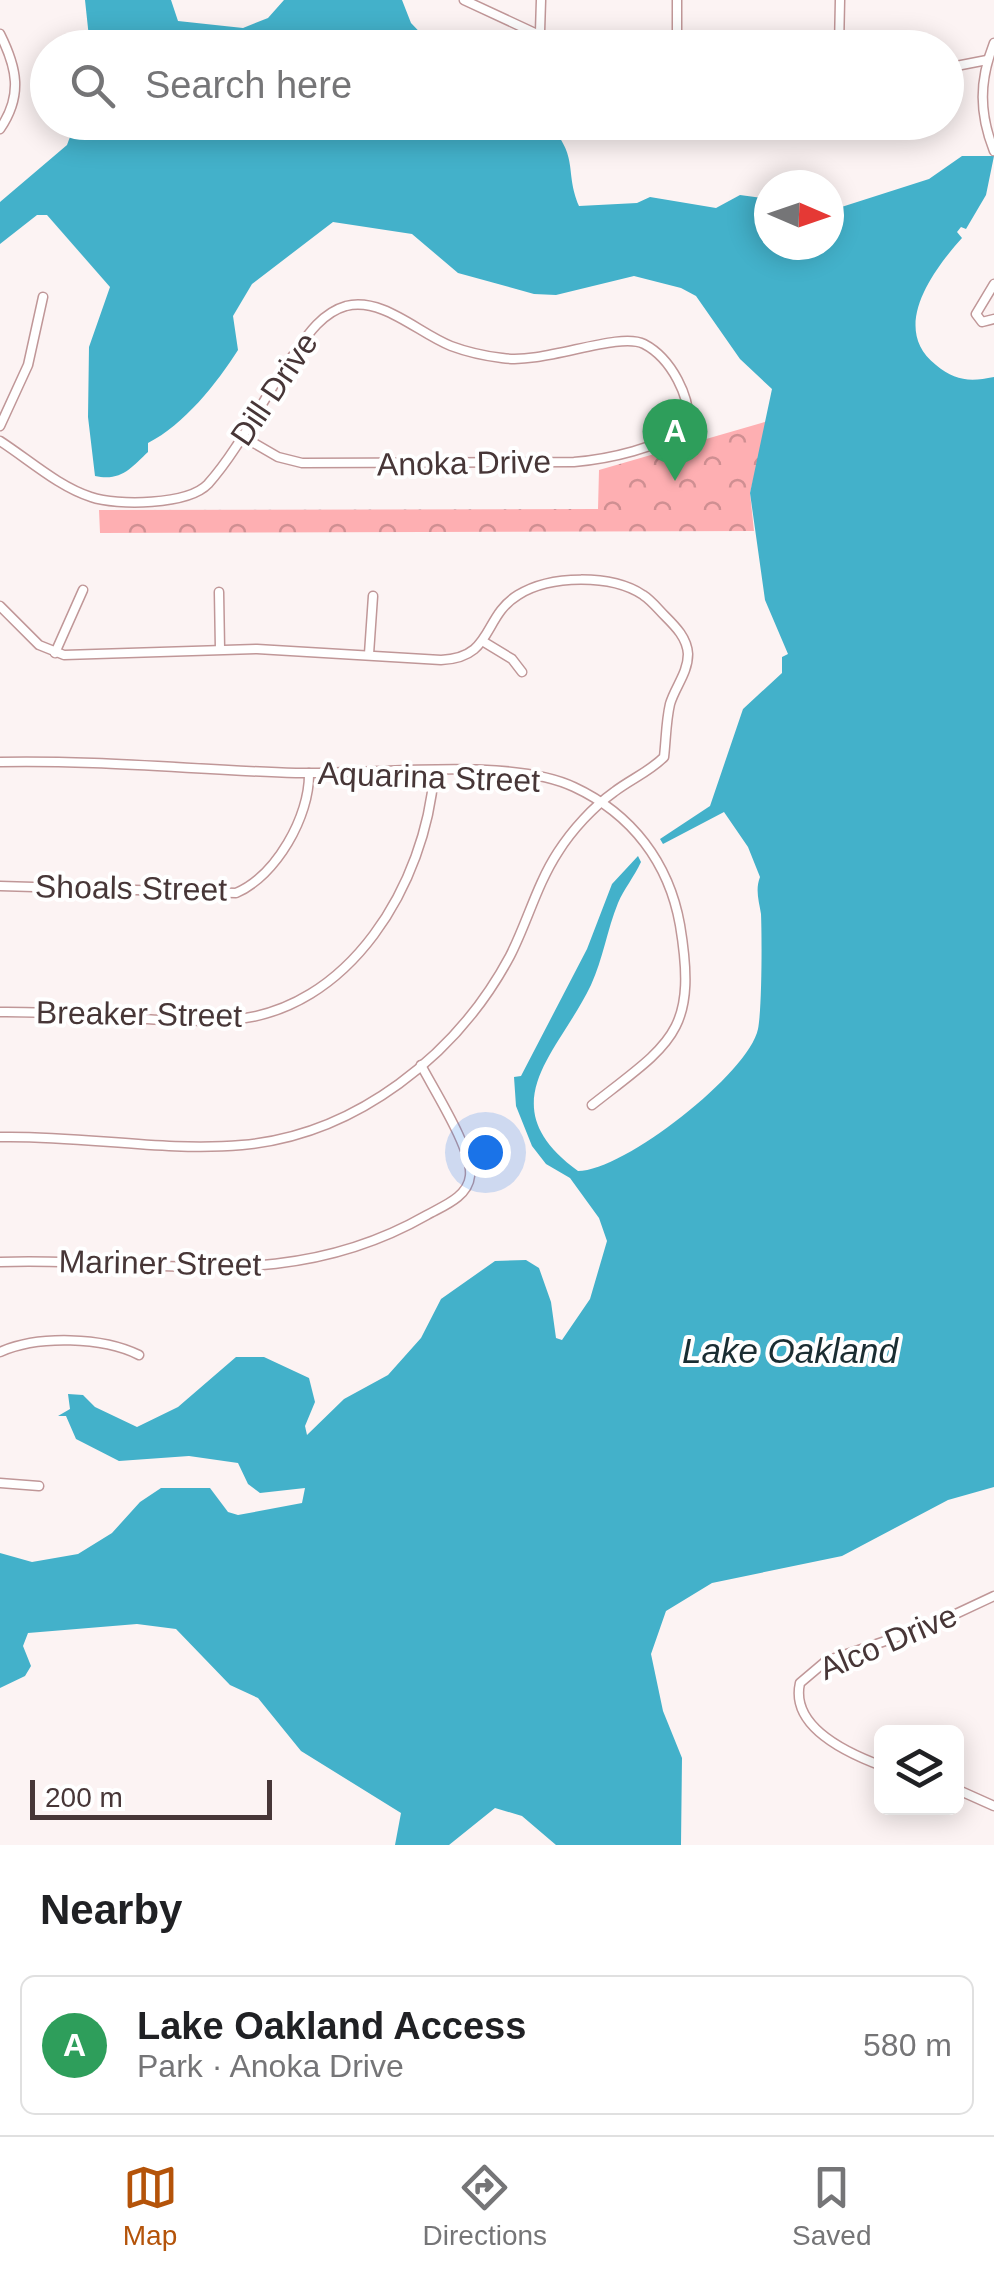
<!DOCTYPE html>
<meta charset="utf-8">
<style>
:root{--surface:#fff;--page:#f6f6f6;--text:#202124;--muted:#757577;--line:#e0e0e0;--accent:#b45309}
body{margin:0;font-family:Arial,sans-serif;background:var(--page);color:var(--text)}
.controls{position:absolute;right:30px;bottom:30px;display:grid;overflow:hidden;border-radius:15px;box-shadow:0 5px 25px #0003}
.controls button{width:90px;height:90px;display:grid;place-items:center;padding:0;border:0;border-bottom:2px solid var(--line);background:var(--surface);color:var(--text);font:50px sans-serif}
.compass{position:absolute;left:754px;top:170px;width:90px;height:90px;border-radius:50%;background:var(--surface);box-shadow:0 5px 25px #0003;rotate:92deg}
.scale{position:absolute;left:30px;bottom:25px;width:242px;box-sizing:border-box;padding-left:10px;border:5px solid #473637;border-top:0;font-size:28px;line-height:35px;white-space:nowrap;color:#473637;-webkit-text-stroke:8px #fff;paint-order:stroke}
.you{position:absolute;left:485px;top:1152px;width:35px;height:35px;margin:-25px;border:8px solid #fff;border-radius:50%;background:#1a73e8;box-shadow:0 0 0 15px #1a73e833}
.badge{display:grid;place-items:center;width:65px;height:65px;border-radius:50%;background:var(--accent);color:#fff;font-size:32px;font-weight:700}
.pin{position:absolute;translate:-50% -82px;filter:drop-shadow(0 2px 5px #0008)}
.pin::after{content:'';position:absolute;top:52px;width:35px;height:30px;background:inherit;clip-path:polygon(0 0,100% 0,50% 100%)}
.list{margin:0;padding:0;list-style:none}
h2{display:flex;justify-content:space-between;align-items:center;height:130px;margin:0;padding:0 40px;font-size:42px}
h2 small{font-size:32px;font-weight:400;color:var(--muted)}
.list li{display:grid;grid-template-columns:65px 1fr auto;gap:30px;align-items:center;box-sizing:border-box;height:140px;margin:0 20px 20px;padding:0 20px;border:2px solid var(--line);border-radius:15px}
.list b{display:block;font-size:38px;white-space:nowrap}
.list p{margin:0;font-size:32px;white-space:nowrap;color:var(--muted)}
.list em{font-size:32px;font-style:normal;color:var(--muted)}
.icon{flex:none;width:55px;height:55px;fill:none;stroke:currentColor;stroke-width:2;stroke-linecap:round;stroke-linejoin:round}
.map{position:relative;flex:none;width:994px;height:1845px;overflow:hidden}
.search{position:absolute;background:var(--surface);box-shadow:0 5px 25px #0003;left:30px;right:30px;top:30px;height:110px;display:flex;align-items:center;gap:25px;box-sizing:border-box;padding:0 35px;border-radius:55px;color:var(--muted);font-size:38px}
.sheet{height:290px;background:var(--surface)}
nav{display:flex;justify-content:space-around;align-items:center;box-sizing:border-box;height:140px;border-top:2px solid var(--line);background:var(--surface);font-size:28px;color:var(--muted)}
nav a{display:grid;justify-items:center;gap:5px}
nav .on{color:var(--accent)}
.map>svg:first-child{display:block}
.park{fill:url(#park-crowns)}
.water{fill:#43b1ca}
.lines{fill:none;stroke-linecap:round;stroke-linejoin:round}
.minor-casing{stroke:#c09798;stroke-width:11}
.minor{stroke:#fff;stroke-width:8}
.labels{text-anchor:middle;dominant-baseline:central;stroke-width:8;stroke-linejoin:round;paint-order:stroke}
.street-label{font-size:32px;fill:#473637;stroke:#fff}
.water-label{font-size:35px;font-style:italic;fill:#1a2d32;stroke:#fff}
</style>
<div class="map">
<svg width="994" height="1845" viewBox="0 0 994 1845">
<defs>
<pattern id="park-crowns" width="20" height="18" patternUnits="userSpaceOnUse" patternTransform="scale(2.5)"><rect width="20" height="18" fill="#feafb2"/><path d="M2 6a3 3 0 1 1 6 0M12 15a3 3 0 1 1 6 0" fill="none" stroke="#cf8f92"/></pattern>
</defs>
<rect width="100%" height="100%" fill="#fcf3f3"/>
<path class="park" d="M768,421L750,493L754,531L100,533L99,510L598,509L599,470Z"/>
<g class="water">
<path d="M85,0H171L178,21L243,28L268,18L284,0H402L411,23L434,47H90Z"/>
<path d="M75,123H548C580,158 564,170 579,206L637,203L650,197L716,208L740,195L769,199V245H829V211L929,179L962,156H994L986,195L966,229L961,227L957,232L962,238C936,267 888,328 936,365C955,381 970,382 994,377V1487L948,1500L842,1556L712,1583L666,1611L651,1654L663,1711L682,1758L681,1845H556L522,1816L495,1808L449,1845H395L401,1813L301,1751L258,1698L230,1685L176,1629L137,1624L28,1633L23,1646L31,1666L25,1676L0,1688V1553L32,1562L78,1554L112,1533L140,1502L161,1488H210L228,1512L238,1515L302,1503L305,1488L260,1493L248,1484L238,1463L189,1456L119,1461L76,1439L66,1416H58L70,1409L68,1394L83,1395L95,1407L137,1427L178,1407L236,1357H264L309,1378L315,1402L305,1426L307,1435L344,1399L388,1375L421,1338L441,1299L495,1261L526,1260L539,1268L551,1302L556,1338L562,1340L590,1299L607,1241L599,1218L570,1178L546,1164L532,1146L516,1106L514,1077L521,1076L587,949L612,884L638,856L641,862C634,877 624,889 618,903C607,930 603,959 591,985C558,1054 488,1105 578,1171C624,1171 749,1073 758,1029C762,1009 762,936 761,914C759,901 755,890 760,877L748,847L724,812L663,844L660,839L710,806L743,709L782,673V657L788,654L765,600L750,493L772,389L740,359L696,296L681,288L634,276L556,295L534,294L458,273L412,234L333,222L252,284L233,316L238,350C217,383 184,425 148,443V452C132,467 121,482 95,476L88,417L89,347L110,287L47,215H37L0,244V202L67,145Z"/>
</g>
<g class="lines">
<g class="minor-casing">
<g id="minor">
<path d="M464,0L567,48"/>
<path d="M540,32L541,0"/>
<path d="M0,34C17,68 23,95 0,129"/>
<path d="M994,43C979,81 979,113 994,151"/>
<path d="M677,48V0"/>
<path d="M839,48L840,0"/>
<path d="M946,68L987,60"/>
<path d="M994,284L976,314L982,322L994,319"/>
<path d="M0,426L28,365L43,297"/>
<path d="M0,441C28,459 59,487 91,497C117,506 188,505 208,484C241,447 263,398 292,357C306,337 321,313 346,306C383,297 418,333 451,346C467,352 485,356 502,358C543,365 618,331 644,344C671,358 692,398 688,427C658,448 610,459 574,462L302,463L278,457L240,435"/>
<path d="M219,592L220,649"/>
<path d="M0,606L39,645L64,655L257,649L441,660C494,658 482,617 518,595C550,575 611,574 643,595C651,600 658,609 665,616C676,627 687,638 688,654C688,673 675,687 670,704C666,721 666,740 664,757C649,772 631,779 614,792C593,807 572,830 558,852C537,884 527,923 510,956C457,1055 356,1135 242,1145C163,1152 80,1135 0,1137"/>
<path d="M484,642L512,659L522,672"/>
<path d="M55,653L83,590"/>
<path d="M369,654L373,596"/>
<path d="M0,762C99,760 197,770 296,773C371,775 509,756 574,787C632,814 669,863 680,925C698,1033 671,1043 592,1105"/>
<path d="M0,886L236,893C276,876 310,816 309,773"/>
<path d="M0,1012C76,1011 153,1024 228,1020C350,1013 426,882 434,773"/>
<path d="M0,1262C153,1256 284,1297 427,1215C443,1206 468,1197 470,1176C473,1151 434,1090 421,1065"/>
<path d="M0,1352C38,1335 103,1337 139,1355"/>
<path d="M0,1483L39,1486"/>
<path d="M882,1766C847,1753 790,1727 800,1683L826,1661L930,1626L994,1596"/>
<path d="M956,1789L994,1806"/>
</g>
</g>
<use href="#minor" class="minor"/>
</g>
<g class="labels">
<g class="street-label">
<text transform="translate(274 389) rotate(-56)">Dill Drive</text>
<text transform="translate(464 463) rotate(-1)">Anoka Drive</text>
<text transform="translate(429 777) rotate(2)">Aquarina Street</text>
<text transform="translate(131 888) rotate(1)">Shoals Street</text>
<text transform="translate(139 1014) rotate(1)">Breaker Street</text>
<text transform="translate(160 1263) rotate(1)">Mariner Street</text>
<text transform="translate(888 1642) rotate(-23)">Alco Drive</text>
</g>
<g class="water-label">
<text x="790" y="1350">Lake Oakland</text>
</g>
</g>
</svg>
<div class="controls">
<button><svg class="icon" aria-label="layers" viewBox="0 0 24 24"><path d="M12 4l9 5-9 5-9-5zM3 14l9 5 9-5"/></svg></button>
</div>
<svg class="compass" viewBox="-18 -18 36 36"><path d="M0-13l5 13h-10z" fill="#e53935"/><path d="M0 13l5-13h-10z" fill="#757577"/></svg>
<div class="scale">200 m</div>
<div class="you"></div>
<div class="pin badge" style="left:675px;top:481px;background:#2e9e5b">A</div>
<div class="search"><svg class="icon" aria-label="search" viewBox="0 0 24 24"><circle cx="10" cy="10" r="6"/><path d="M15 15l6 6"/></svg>Search here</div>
</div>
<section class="sheet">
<h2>Nearby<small></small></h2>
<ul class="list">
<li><span class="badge" style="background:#2e9e5b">A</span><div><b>Lake Oakland Access</b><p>Park · Anoka Drive</p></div><em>580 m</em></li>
</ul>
</section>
<nav>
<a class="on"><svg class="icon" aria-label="map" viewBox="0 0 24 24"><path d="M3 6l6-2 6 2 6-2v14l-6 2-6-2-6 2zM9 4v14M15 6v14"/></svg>Map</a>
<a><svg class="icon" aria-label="directions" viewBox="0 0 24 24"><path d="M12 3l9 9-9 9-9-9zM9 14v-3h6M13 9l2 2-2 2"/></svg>Directions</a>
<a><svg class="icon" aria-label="saved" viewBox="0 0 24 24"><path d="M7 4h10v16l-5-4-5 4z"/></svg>Saved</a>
</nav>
